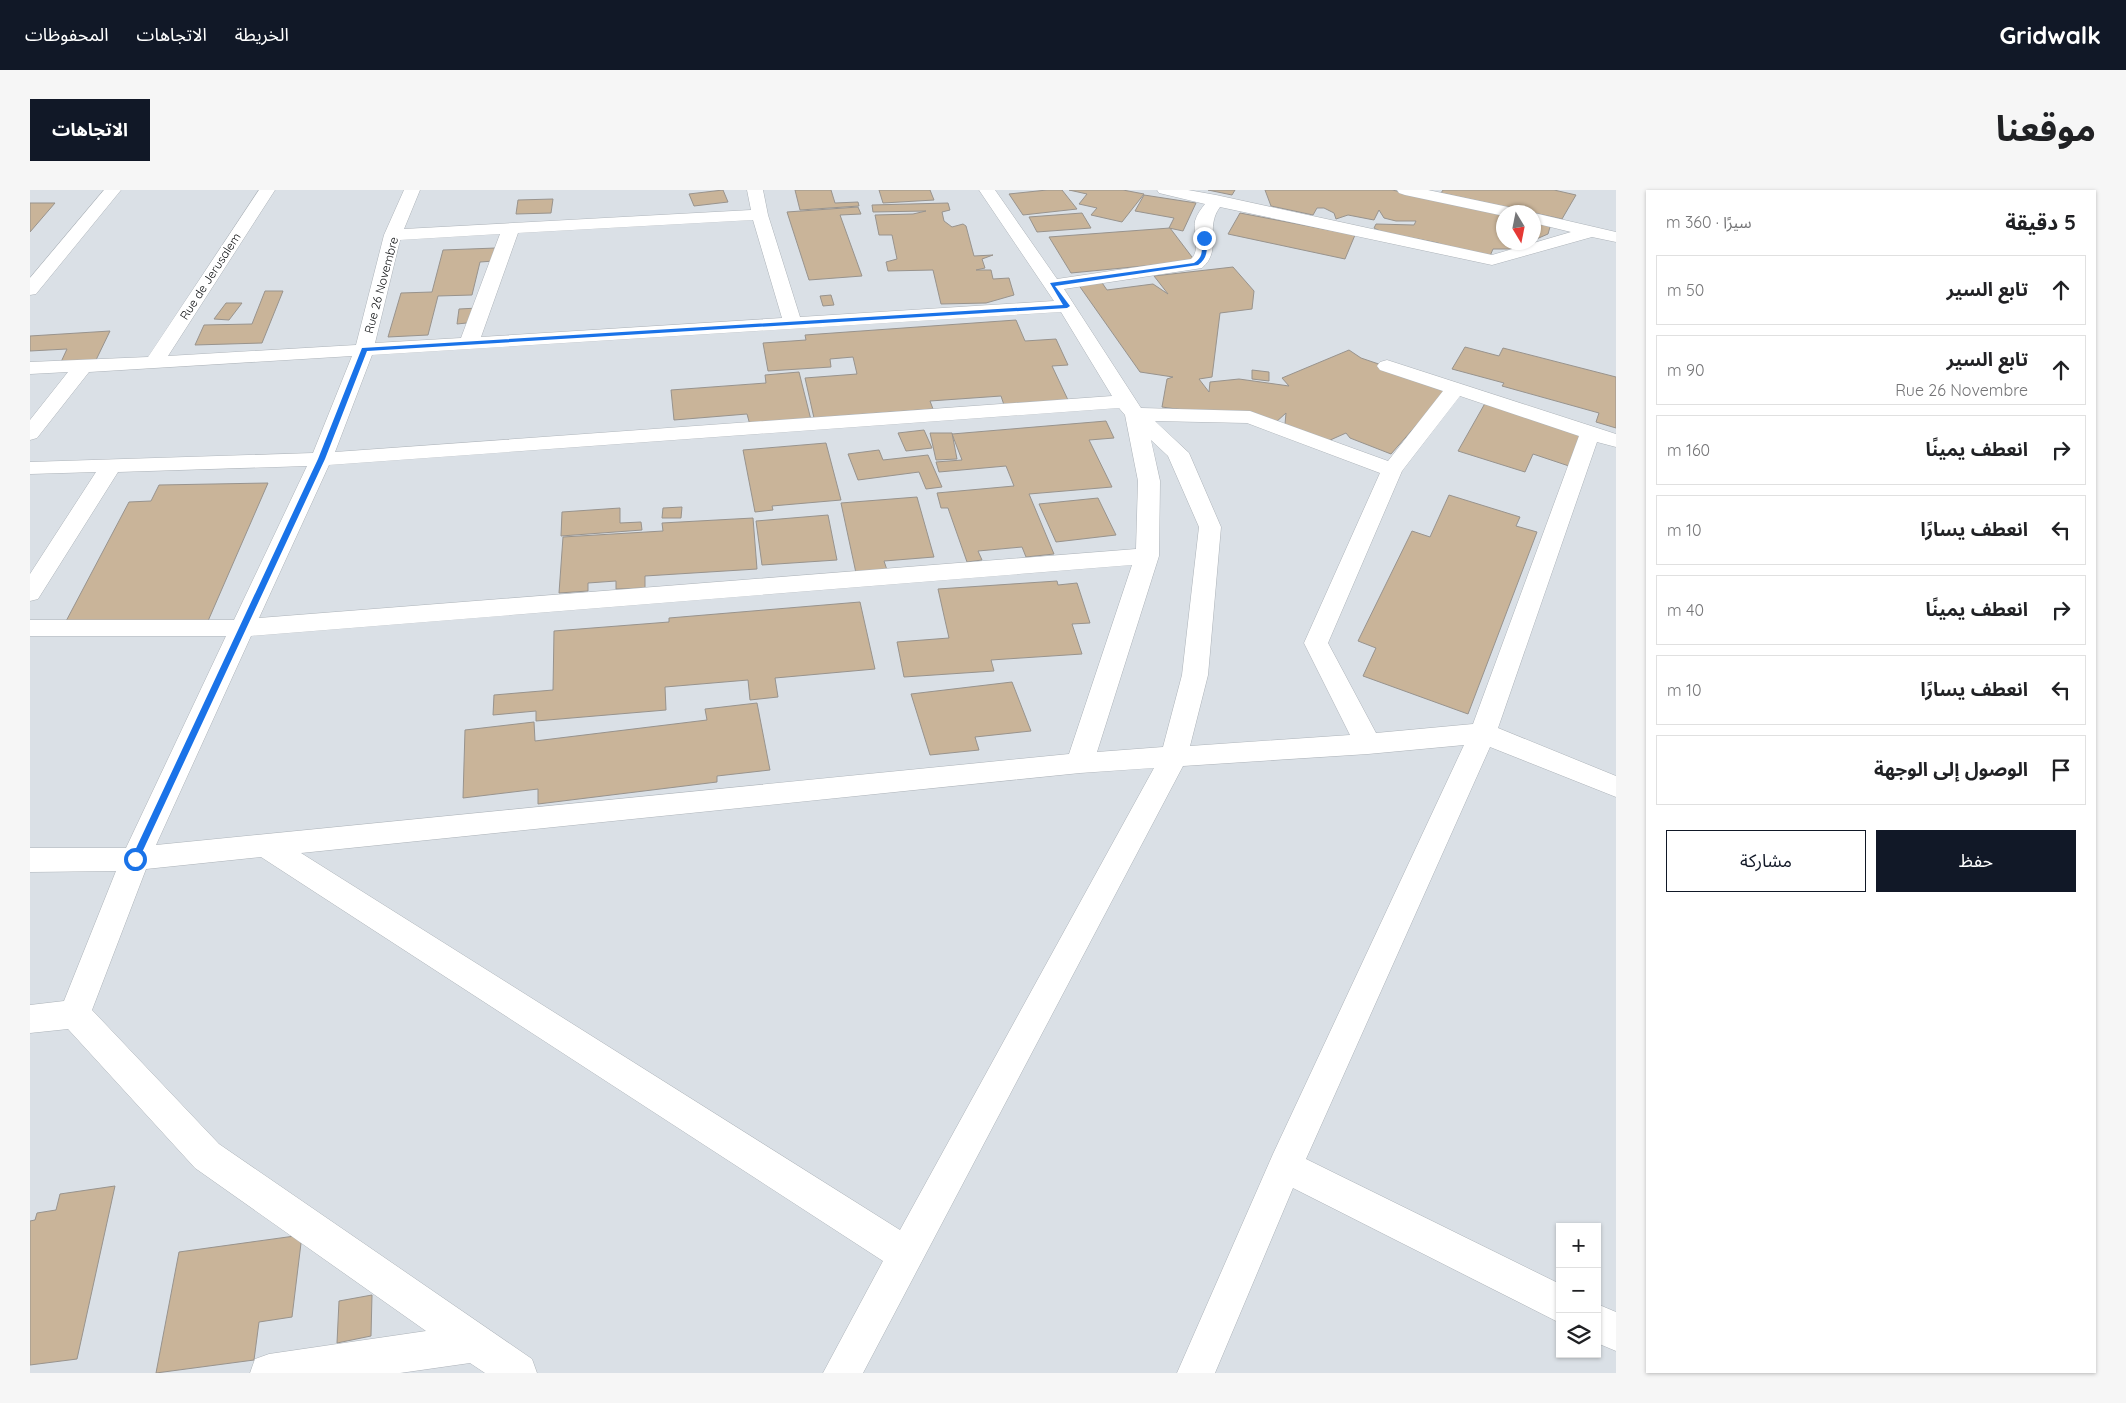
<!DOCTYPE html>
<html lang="ar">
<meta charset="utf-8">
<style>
:root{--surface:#fff;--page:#f6f6f6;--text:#202124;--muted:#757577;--line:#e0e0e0;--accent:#111827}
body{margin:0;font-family:Quicksand,"Noto Sans Arabic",sans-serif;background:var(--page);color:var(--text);direction:rtl}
.controls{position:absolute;right:15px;bottom:15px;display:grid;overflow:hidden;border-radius:0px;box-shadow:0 1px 4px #0004}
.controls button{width:45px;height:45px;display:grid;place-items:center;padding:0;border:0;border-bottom:1px solid var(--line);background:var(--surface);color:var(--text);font:25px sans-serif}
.compass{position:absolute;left:1466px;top:15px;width:45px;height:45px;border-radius:50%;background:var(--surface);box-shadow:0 1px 4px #0004;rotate:170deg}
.stop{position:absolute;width:15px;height:15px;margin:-11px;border:4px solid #1a73e8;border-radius:50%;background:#fff}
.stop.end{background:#1a73e8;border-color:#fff;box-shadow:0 1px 5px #0008}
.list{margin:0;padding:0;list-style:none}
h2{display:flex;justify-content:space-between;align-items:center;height:65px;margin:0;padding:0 20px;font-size:21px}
h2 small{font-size:16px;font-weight:400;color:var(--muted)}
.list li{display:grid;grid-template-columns:32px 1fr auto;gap:15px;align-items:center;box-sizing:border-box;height:70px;margin:0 10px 10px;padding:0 10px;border:1px solid var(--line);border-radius:0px}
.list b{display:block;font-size:19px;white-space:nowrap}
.list p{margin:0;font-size:16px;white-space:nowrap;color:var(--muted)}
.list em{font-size:16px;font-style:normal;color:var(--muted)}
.actions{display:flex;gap:10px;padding:15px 20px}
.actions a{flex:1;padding:11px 0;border:1px solid var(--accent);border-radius:0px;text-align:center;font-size:18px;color:var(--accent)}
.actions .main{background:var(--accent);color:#fff}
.icon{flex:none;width:28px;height:28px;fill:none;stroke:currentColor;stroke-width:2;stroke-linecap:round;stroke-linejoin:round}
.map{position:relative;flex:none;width:1586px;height:1183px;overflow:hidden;direction:ltr;border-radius:0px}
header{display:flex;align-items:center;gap:30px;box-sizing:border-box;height:70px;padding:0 25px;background:var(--accent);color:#fff}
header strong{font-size:24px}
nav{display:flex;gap:28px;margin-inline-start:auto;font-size:18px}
.intro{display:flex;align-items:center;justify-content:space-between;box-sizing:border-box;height:120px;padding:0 30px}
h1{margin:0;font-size:35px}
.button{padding:12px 22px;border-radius:0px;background:var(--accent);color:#fff;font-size:18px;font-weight:700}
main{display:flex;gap:30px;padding:0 30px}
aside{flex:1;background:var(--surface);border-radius:0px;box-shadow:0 1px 4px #0004}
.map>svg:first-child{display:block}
.building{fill:#c9b499;stroke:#98938d}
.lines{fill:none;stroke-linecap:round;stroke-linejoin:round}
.minor-casing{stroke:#adb3b9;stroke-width:1}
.minor{fill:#fff;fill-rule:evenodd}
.route{fill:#1a73e8}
.labels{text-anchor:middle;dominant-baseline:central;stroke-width:4.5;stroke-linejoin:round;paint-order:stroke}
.far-street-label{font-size:12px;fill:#0a0c0e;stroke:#fff}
</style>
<header>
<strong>Gridwalk</strong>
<nav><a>الخريطة</a><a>الاتجاهات</a><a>المحفوظات</a></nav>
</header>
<div class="intro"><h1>موقعنا</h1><a class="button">الاتجاهات</a></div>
<main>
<aside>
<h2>5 دقيقة<small>سيرًا · 360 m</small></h2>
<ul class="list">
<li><svg class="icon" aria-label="ahead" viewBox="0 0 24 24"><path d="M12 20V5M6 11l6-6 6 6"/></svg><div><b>تابع السير</b></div><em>50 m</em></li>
<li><svg class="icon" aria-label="ahead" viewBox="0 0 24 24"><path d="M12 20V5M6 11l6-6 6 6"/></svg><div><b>تابع السير</b><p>Rue 26 Novembre</p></div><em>90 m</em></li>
<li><svg class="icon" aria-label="right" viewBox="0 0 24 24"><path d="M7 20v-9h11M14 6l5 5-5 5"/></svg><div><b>انعطف يمينًا</b></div><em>160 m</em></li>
<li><svg class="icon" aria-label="left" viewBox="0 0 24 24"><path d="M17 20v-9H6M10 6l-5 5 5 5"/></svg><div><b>انعطف يسارًا</b></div><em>10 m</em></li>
<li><svg class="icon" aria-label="right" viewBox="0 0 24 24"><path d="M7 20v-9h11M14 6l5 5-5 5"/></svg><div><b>انعطف يمينًا</b></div><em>40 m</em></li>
<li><svg class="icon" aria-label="left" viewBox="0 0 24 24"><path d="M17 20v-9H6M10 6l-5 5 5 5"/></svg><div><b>انعطف يسارًا</b></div><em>10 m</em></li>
<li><svg class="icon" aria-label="arrive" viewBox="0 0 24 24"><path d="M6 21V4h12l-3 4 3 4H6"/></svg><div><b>الوصول إلى الوجهة</b></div></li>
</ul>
<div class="actions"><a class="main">حفظ</a><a>مشاركة</a></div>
</aside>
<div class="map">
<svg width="1586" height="1183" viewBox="0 0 1586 1183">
<rect width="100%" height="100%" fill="#dae0e6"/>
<g class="building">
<path d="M693,0L698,12L664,16L659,4Z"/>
<path d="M765,0H801L805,13L828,12L829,16L770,20Z"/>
<path d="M849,0H900L904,10L853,13Z"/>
<path d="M1017,0H1032L1047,19L993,25L979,4Z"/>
<path d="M1039,0H1093L1114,4L1092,32L1061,25L1067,18L1049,14L1057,4Z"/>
<path d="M1178,0H1205L1202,5Z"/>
<path d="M1235,0H1362L1474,23V52H1497L1480,59H1463L1460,66L1417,57L1408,53L1352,42L1344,38L1346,34L1384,35L1386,31H1366L1354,28L1349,20L1344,30L1318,25L1306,29L1304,23L1294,18H1287L1283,25L1241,16Z"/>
<path d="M1413,0H1524L1546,5L1532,29L1411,3Z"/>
<path d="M1114,5L1166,13L1153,41L1139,38L1144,28L1105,21Z"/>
<path d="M523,9L521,23L486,24L488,10Z"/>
<path d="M0,13H25L0,42Z"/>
<path d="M918,13L920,20L912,22L914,31L922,37L933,34L936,36L944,66L963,65L952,69L955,78L946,80H961L963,89L979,88L984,105L956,113L911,114L903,80L858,81L856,72L867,69L862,45H849L845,25L883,24L896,21L843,22L842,15Z"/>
<path d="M828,17L831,24L810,25L832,86L779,90L757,22Z"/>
<path d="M1052,23L1061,38L1007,42L999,27Z"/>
<path d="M1210,23L1325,45L1315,69L1198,44Z"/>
<path d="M1504,27L1514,29L1520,37L1518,44L1504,50Z"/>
<path d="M1140,38L1165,71L1041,83L1019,47Z"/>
<path d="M466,58L464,71L450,72L442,105L408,106L398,145L358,147L371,103L402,102L413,60Z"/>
<path d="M1203,77L1224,101L1222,119L1190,123L1182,187L1169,189L1179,202L1180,192L1209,189L1259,196L1252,188L1319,160L1331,168L1419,198L1361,264L1320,248L1316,243L1298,251L1255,234L1256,223L1245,233L1132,217L1137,189L1143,187L1110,182L1043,87L1066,84L1077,100L1123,94L1138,104L1124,86Z"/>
<path d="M235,101H253L232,153L165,155L174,135L222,134Z"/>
<path d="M801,105L804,115L793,116L790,106Z"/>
<path d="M196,113H212L199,130L184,129Z"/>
<path d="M448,118L446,132L427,134L429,119Z"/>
<path d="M986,130L995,151L1026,149L1038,175L1022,176L1038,210L974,215L971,206L900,211L903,219L784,228L775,188L827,184L823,167L800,169L801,177L738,181L733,153L776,150L775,145Z"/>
<path d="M80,141L66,170L31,172L37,159L0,161V146Z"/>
<path d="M1435,157L1469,166L1473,158L1586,187V238L1566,232L1569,223L1472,196L1474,193L1422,179Z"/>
<path d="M1222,180L1239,182V191L1222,189Z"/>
<path d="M769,182L781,230L720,235L717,224L644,230L641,200L736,193L735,185Z"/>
<path d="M1458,208L1560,237L1542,277L1503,264L1495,282L1428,261Z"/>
<path d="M1076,231L1084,248L1059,250L1082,297L999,304L1024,364L996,367L992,357L948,361L952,370L937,372L918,318H911L907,303L984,296L976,276L909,282L906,272L932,270L922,244Z"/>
<path d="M894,240L902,258L876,261L868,243Z"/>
<path d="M900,243H922L927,269L906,270Z"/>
<path d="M796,253L811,310L742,316L743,320L725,322L713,260Z"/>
<path d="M849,260L853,270L898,265L912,297L896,299L889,282L828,290L818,264Z"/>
<path d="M238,293L178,431L34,435L99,312L121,311L129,295Z"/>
<path d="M1419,305L1490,327L1486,336L1507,342L1438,524L1333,486L1346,458L1328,451L1382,341L1400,347Z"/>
<path d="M887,307L904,367L854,371L857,380L826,383L811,313Z"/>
<path d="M1068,308L1086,345L1026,352L1009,314Z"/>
<path d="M652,317L651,328H632L633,318Z"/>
<path d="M590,318V333L611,332L612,340L531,346L532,322Z"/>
<path d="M798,325L807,370L732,375L726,331Z"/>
<path d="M723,328L727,379L615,386V398L586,399V391L558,393V401L529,403L533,347L633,341L632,333Z"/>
<path d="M1027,391L1028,395L1047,393L1060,433L1042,434L1052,464L961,470L964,481L874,487L867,452L919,448L908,399Z"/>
<path d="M830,412L845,479L745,488L748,507L720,510L718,490L635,497L636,520L506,531V521L463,525L464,505L523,500L524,441L639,432V428Z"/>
<path d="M982,492L1001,541L945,547L949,560L900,565L881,504Z"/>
<path d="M727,513L740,580L687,586V592L508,614V599L433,608L435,540L504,532L505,551L677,530L675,519Z"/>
<path d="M85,996L47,1169L0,1175V1031L5,1030L7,1023L26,1020L30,1004Z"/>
<path d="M272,1045L262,1127L229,1132L224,1170L126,1183L149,1062Z"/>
<path d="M342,1105L341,1146L307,1153L309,1111Z"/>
</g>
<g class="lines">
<g class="minor-casing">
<g id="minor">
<path d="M74,0H91L6,104L0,105V88Z"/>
<path d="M229,0H245L138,166L326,155L354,45L374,0H390L374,39L721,20L717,0H733L738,25L770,127L1024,111L949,0H965L1027,89L1161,69C1171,60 1163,43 1165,31C1167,24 1171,19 1175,14L1129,3L1127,0H1158L1186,5L1462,65L1541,42L1504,33V23L1586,42V52L1562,47L1462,75L1190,17C1174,38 1193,60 1172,78L1034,99L1111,218L1220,221L1358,271L1413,201L1350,180L1347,176L1350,172L1357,170L1586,244V257L1567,252L1468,538L1586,586V607L1460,557L1276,969L1530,1094V1133L1263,998L1185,1183H1147L1243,964L1434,555L1338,564L1153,576L833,1183H793L853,1071L231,667L116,679L62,820L189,954L502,1169L507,1183H455L440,1173L370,1183H220L225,1169L239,1164L396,1141L165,978L38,839L0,843V815L34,811L86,681L0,682V658H96L196,446H0V430H204L277,276L88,282L8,409L0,411V384L66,282L0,284V272L283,263L322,166L59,182L7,248L0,250V230L38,182L0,184V172L118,167ZM723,30L752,128L451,147L488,43ZM470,44L431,148L345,153L370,50ZM1031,122L1082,206L305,262L342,165ZM1430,206L1549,246L1443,534L1346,543L1298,453L1372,281ZM1089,218L1095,225L1108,291L1106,359L229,428L299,275ZM1125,231L1217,233L1350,283L1274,453L1320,545L1160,556L1178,485L1191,337L1159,263ZM1121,250L1138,266L1169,337L1152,485L1133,557L1067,562L1129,366L1130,291ZM1102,375L1039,564L126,655L221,446ZM1124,578L870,1040L271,663L1050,583Z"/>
<path d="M1367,0H1398L1483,18L1485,22H1474V26L1375,5L1369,3Z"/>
<path d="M1567,1114L1586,1122V1161L1567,1153Z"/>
</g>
</g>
<use href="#minor" class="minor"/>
</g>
<path class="route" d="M1174,47L1177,48C1177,60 1178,68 1168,75L1025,96L1040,116L1037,118L337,161L295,269L109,669L108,672H102L101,669L288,269L332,158L1033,115L1020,93L1164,73C1174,67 1172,59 1171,48Z"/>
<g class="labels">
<g class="far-street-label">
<text transform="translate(180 86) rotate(-57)">Rue de Jerusalem</text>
<text transform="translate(351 95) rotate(-75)">Rue 26 Novembre</text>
</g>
</g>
</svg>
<div class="controls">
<button>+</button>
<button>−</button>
<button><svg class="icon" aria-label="layers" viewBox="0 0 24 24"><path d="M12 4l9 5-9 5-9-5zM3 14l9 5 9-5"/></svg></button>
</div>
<svg class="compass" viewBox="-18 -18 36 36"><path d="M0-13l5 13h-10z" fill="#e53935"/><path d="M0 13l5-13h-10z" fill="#757577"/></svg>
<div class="stop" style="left:105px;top:669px"></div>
<div class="stop end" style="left:1174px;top:48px"></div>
</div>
</main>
